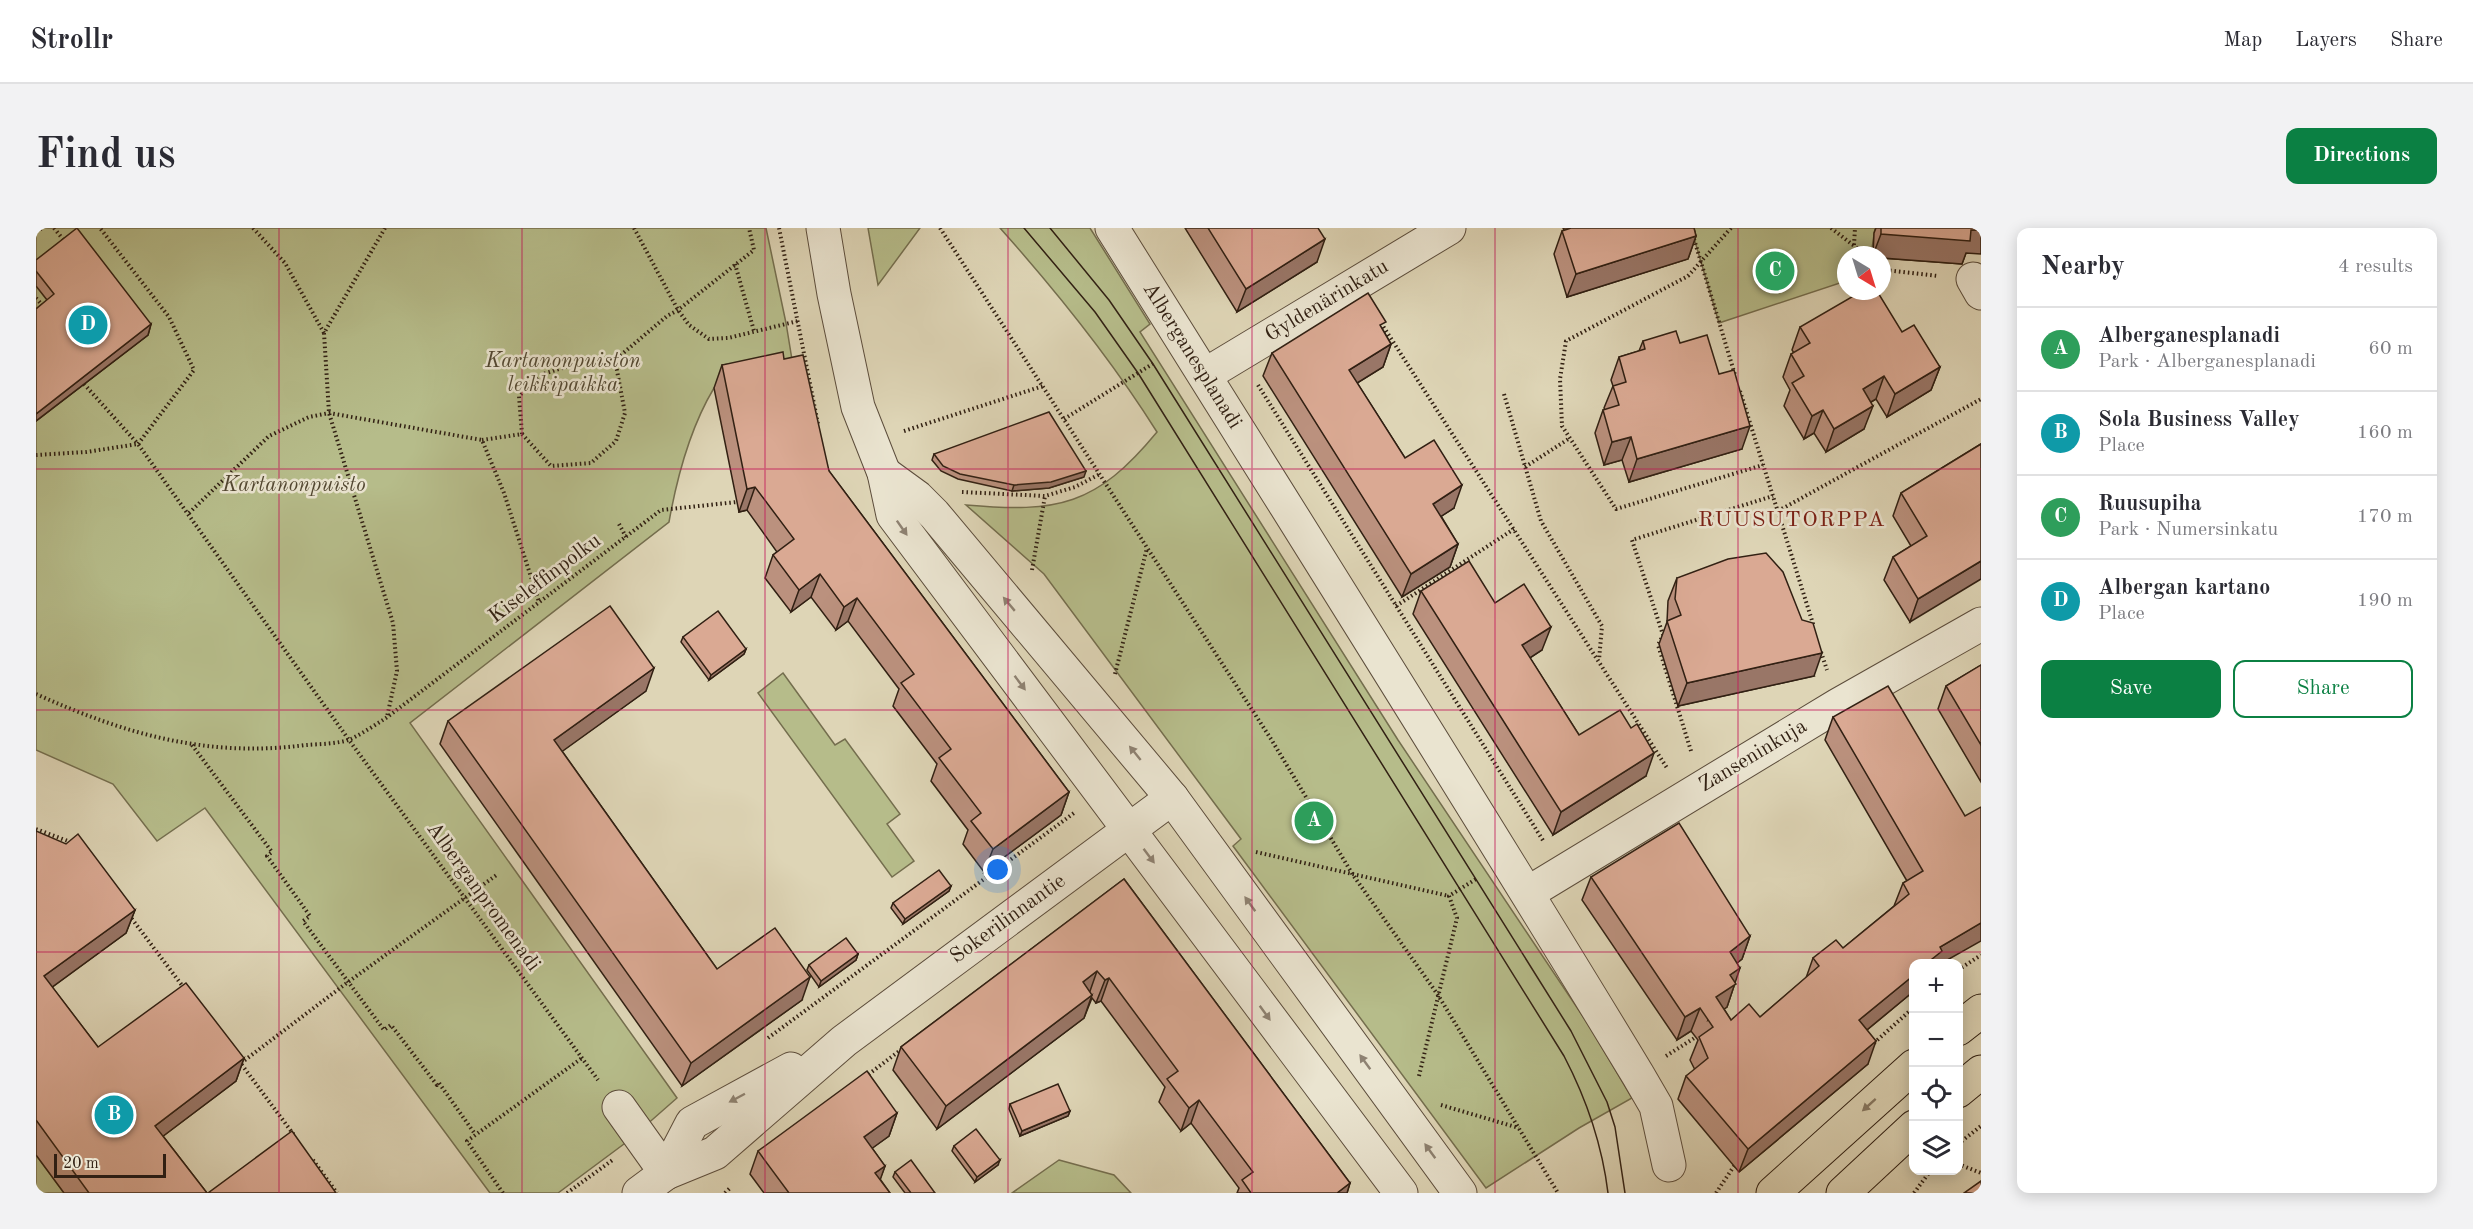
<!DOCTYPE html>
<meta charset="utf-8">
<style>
:root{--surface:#fff;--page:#f2f2f3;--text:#2b2b33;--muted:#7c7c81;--line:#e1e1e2;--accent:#0b8043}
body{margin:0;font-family:"Old Standard TT",serif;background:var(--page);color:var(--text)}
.controls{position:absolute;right:18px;bottom:18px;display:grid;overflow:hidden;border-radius:12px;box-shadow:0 3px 15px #0003}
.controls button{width:54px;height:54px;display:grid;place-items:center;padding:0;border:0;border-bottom:2px solid var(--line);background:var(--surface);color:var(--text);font:30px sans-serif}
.compass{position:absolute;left:1801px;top:18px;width:54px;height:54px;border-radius:50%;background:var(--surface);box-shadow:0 3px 15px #0003;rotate:142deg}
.scale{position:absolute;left:18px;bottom:15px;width:112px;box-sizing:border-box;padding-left:6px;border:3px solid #312013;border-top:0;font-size:16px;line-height:21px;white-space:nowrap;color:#312013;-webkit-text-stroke:4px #eae4d0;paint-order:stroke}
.you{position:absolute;left:962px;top:642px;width:21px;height:21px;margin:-15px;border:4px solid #fff;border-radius:50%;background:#1a73e8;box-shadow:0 0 0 9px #1a73e833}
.badge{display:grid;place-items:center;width:39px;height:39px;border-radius:50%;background:var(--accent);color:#fff;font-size:20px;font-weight:700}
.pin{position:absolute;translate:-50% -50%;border:3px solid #fff;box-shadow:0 2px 6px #0006}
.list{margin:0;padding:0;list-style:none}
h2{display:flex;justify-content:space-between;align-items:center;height:78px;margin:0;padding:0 24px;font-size:26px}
h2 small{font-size:20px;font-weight:400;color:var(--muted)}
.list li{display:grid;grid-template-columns:39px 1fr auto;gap:18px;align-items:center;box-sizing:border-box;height:84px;padding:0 24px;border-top:2px solid var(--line)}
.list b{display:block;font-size:22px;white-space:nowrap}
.list p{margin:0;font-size:20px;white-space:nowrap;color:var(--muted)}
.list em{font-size:20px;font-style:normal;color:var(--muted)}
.actions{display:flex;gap:12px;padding:18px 24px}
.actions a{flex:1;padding:14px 0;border:2px solid var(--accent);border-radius:12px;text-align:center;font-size:21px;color:var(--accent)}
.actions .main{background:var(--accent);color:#fff}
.icon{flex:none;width:33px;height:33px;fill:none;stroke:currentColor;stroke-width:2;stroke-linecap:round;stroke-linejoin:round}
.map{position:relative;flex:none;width:1945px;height:965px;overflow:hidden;border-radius:12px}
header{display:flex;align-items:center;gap:36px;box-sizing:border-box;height:84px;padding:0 30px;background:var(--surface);border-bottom:2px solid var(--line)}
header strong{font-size:28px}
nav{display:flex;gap:33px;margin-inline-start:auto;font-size:21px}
.intro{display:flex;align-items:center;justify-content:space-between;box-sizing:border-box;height:144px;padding:0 36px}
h1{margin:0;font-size:42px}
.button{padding:15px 27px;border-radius:12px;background:var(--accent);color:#fff;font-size:21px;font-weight:700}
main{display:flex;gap:36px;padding:0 36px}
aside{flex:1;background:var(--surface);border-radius:12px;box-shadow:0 3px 15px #0003}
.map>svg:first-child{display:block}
.green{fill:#b6bc8a;stroke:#746e4e;stroke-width:1.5}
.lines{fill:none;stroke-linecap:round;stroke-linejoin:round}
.minor-casing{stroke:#5c4d3c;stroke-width:35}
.major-casing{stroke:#312013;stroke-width:35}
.path{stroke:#312013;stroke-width:4;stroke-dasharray:1.5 3;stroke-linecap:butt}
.minor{stroke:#eae4d0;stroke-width:33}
.major{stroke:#ded5b6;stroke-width:33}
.tram{stroke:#312013;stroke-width:1.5}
.wall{fill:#bb917e;stroke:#312013;stroke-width:1.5}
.shaded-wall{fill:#997667;stroke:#312013;stroke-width:1.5}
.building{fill:#daa993;stroke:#312013;stroke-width:1.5}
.oneway{fill:#8e8272}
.oneway2{fill:#887a64}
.grid{fill:none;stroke:#c2185b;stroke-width:1.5;stroke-opacity:0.55}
.labels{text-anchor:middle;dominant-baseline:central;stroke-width:5;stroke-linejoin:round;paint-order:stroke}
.street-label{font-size:21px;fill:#312013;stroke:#eae4d0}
.park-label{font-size:21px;font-style:italic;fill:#524731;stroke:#eae4d0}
.neighbourhood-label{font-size:22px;letter-spacing:1.5px;fill:#7a1f14;stroke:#eae4d0}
</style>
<header>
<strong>Strollr</strong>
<nav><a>Map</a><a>Layers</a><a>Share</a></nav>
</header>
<div class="intro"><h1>Find us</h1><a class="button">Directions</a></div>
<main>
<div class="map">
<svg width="1945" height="965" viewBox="0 0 1945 965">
<rect width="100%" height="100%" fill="#ded5b6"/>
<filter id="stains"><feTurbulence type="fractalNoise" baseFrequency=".00333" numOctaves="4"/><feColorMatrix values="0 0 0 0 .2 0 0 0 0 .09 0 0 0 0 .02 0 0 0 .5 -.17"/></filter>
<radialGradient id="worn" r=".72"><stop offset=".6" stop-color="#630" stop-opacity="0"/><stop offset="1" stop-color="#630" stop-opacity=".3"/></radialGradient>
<g class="green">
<path d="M0,0H730L750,95L759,150L738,147L678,160C654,200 641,249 633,294L374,495L641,870L592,913L522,965H454L169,580L121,613L77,556L0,522Z"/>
<path d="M832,0H884L842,57Z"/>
<path d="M964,0H1054L1114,96L1104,104L1362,512L1554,799L1596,870L1543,900L1450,960L1197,618L1205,611L1008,346L930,277C1022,285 1060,278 1121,204C1075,131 1022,65 964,0Z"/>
<path d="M1655,0H1839L1835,27H1810V53L1683,95Z"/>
<path d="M747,445L799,517L809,511L864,586L851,596L878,633L856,649L722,465Z"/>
<path d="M0,927L28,965H0Z"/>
<path d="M1023,932L1078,947L1095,965H976Z"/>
</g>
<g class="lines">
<g class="minor-casing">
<g id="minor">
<path d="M787,0L798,66L822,179L848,245L857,287L1365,965"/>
<path d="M1076,0C1252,282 1430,563 1602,847L1620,878L1633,937"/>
<path d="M1937,51L1945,65"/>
<path d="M1169,147L1413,0"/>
<path d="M848,245L881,269L898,286L1136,570L1424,965"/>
<path d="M1492,665L1802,477L1945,396"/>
<path d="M583,879L630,945"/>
<path d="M630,945L656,895L755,841"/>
<path d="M603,965L630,945L679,925L808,813L1136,570"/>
</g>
</g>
<g class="major-casing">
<g id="major">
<path d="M1922,801L1945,783"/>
<path d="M1922,863L1945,844"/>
<path d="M1737,965L1878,838"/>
<path d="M1807,965L1878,899"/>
</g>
</g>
<g class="path">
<path d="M18,0L30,15"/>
<path d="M217,0L249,35L288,105"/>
<path d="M349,0L288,105L293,185L357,395L361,443L351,489"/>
<path d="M598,0L642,82L653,97L673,111L692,110L762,93"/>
<path d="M743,0L782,196"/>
<path d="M904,0L1235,511L1317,647L1402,767L1522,965"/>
<path d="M1695,0L1652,48L1530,113L1524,151L1526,198L1580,281L1727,237"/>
<path d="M1795,0L1830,27"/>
<path d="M0,3L7,0"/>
<path d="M1658,11L1699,147"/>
<path d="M1818,17L1819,0"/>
<path d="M699,36L718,103"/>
<path d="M1846,39L1850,42L1902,48"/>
<path d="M0,70L7,78"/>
<path d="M1345,95L1631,540"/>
<path d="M48,156L102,216L158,142L133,89L64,0"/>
<path d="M1222,157L1508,614"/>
<path d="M1704,163L1778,399"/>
<path d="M1468,166L1505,293L1566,398L1563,432"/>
<path d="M1028,191L1118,135"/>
<path d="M868,203L1007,158"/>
<path d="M486,206L483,168L507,146L549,133L579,132"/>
<path d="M446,212L486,206L515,238L555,235L580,213L589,185L579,132L631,88L642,82L718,22L713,0"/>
<path d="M0,227L50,224L102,216L313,512L562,852"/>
<path d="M1489,239L1534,210"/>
<path d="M926,264L1009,268L1039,259L1064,246"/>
<path d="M1742,283L1945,171"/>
<path d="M153,285L233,208L273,189L293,185L446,212L468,265L503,374"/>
<path d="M583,296L590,309"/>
<path d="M996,342L1009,268"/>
<path d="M1360,378L1478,301"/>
<path d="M1785,424L1791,442"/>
<path d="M1079,446L1111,320"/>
<path d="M0,466C89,506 171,530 270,517C284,516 302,516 315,511C327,505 339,497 350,490L625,282L701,274"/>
<path d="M156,517L236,624L231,628L274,688L267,693L348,802L355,797L401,857L403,855L439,906"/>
<path d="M1655,523L1622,417L1627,407L1596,312L1737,268"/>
<path d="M0,601L37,615"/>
<path d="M1220,624L1413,668"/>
<path d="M93,687L148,760"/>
<path d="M1922,742L1945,727"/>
<path d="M732,810L1038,585"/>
<path d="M1838,815L1878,779"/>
<path d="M1630,828L1660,809"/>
<path d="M203,833L258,907"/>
<path d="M205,835L312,754L462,646"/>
<path d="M1383,848L1421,690L1413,668L1440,651"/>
<path d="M829,849L866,821"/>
<path d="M1405,877L1483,900"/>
<path d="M1922,916L1945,898"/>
<path d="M277,932L301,965"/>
<path d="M1922,936L1945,945"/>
<path d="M467,965L431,913L546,830"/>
<path d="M531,965L578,931"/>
<path d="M689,965L695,959"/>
<path d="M1680,965L1698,938"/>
<path d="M1878,965L1895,942"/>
</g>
<use href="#minor" class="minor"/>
<use href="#major" class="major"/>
<g class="tram">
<path d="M988,0L1059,84L1102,145L1528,828C1551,872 1566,916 1572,965"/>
<path d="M1014,0L1073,72L1117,136L1535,803L1571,874L1579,899L1589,965"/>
</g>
</g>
<g class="wall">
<path d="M1149,0H1282L1281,34L1201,84Z"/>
<path d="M1527,0H1658L1660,8L1652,31L1531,69L1518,26L1526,3L1528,2Z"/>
<path d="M1840,0H1945L1930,25L1926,36L1846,30V27H1837L1838,5Z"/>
<path d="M0,32L115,96L112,107L0,193V81L11,72L0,58Z"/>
<path d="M1764,99L1866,104L1904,139L1895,162L1851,189L1840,171L1835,174L1828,201L1790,224L1778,205L1768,211L1748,178L1754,162L1747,149L1755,126L1758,125L1756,122Z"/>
<path d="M1347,102L1355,116L1347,139L1321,155L1369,230L1418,280L1405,288L1422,316L1414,339L1366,369L1227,148L1236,125Z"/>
<path d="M1607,113L1644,115L1683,146L1706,221L1593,254L1586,232L1568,237L1559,205L1567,182H1569L1568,180L1577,158L1575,152L1583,129L1603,123Z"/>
<path d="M748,131L793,243L1033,564L1025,587L948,644L927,616L932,602L895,553L901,536L857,478L863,461L812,393L800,402L775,369L755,384L729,350L737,327L741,324L711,282L703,284L678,160L686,137Z"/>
<path d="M1945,216L1874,394L1848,352L1857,329L1875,318L1857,288L1865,265Z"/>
<path d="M898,226L1048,249L1013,260L976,263L922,251L905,243L896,232Z"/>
<path d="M1641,350L1778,448L1642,478L1623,416L1631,394L1632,373Z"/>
<path d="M1385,363L1459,375L1506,422L1494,430L1543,507L1610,548L1517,607L1377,386Z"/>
<path d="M647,409L710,421L708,426L673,452L645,414Z"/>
<path d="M1945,437V554L1902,481L1910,458Z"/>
<path d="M610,463L526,523L681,741L766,772L646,858L404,516L412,493Z"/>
<path d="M1797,489L1929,588L1878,735V763L1831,802L1832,836L1703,944L1642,871L1650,848L1659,842L1654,832L1662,812L1655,803L1641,812L1546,672L1555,649L1714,708L1706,731L1701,735L1699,755L1691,779L1688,781L1695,792L1724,789L1770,750L1777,730L1807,720L1858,678L1867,655L1871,653L1789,512Z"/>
<path d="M0,603L99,682L90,705L16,759L62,819L208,830L200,853L127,908L171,965H28L0,927Z"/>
<path d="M1088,651L1314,955L1311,965H1201L1203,960L1155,895L1145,903L1123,874L1129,859L1065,773L1060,775L1056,770L1048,790L901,901L857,842L865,819Z"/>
<path d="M915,658L913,663L867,696L855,680L857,675Z"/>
<path d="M822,726L820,732L783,759L771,742L773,737Z"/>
<path d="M974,876L1034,883L1032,888L984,908L973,881Z"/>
<path d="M861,885L853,908L836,920L849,938L844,951L854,965H728L714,946L722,923Z"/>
<path d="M918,918L962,937L939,954L916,923Z"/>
<path d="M859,944L899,965H869L857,949Z"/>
</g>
<g class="shaded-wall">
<path d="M1935,2H1945V26L1930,25L1926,36L1846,30V27H1837L1845,6Z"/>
<path d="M1660,8L1652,31L1531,69L1540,46Z"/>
<path d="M1289,11L1281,34L1201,84L1210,61Z"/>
<path d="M115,96L112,107L0,193V186Z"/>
<path d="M1355,116L1347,139L1305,165L1313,142Z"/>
<path d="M1904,139L1895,162L1851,189L1859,166Z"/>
<path d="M1848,148L1840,171L1818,184L1827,161Z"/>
<path d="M1837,178L1828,201L1790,224L1798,201Z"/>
<path d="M1787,182L1778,205L1768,211L1776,188Z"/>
<path d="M1714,198L1706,221L1593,254L1601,231Z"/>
<path d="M1595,209L1586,232L1568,237L1576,214Z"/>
<path d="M1050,243L1048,249L1013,260L976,263L978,257Z"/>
<path d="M1426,257L1418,280L1389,299L1397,276Z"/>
<path d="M719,259L711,282L703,284L711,261Z"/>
<path d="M1422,316L1414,339L1366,369L1375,346Z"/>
<path d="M1945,333V351L1874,394L1882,371Z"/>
<path d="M784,346L775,369L755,384L763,362Z"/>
<path d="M821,370L812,393L800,402L808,379Z"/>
<path d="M1515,399L1506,422L1478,440L1486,417Z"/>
<path d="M710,421L708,426L673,452L675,447Z"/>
<path d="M1786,425L1778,448L1642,478L1651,455Z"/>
<path d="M618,440L610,463L510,535L518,512Z"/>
<path d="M1618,525L1610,548L1517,607L1525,584Z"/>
<path d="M1033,564L1025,587L948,644L957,621Z"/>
<path d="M915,658L913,663L867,696L869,691Z"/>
<path d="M99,682L90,705L0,771L8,748Z"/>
<path d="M1945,695V713L1906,735H1891L1904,719Z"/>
<path d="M1714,708L1706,731L1686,747L1694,724Z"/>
<path d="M822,726L820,732L783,759L785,753Z"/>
<path d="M1704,740L1691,779L1672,792L1680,769L1694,747Z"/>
<path d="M1061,743L1053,766L1047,754Z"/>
<path d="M1878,747V763L1815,815L1823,792Z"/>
<path d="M774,749L766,772L646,858L655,835Z"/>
<path d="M1073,750L1065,773L1060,775L1069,752Z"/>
<path d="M1056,767L1048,790L901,901L910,878Z"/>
<path d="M1664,780L1655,803L1641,812L1649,789Z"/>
<path d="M1840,813L1832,836L1703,944L1712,921Z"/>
<path d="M208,830L200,853L110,921L119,898Z"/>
<path d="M1163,872L1155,895L1145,903L1153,880Z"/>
<path d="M1034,883L1032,888L984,908L986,903Z"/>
<path d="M861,885L853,908L820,932L828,909Z"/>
<path d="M964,932L962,937L939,954L941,949Z"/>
<path d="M849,938L841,961L839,945Z"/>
<path d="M1314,955L1311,965H1301Z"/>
</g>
<g class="building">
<path d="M41,0L115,96L0,186V81L18,66L0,43V32Z"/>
<path d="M1172,0H1282L1289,11L1210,61Z"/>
<path d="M1535,0H1658L1660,8L1540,46L1526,3Z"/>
<path d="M1845,0H1945V2H1935L1934,13L1845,6Z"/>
<path d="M1826,63H1841L1866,104L1878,97L1904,139L1859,166L1848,148L1827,161L1837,178L1798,201L1787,182L1776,188L1756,155L1768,148L1755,126L1774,115L1764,99Z"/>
<path d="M1332,65L1350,94L1344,97L1355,116L1313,142L1369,230L1398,212L1426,257L1397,276L1422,316L1375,346L1236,125Z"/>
<path d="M1640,103L1644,115L1671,107L1683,146L1698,142L1714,198L1601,231L1595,209L1576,214L1567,182L1583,177L1577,158L1590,154L1583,129L1609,121L1607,113Z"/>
<path d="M747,124L748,131L767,127L793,243L1033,564L957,621L935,593L945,585L903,530L915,521L865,455L878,446L821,370L808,379L784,346L763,362L737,327L758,311L719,259L711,261L686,137Z"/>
<path d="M1013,184L1050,243L1015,254L978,257L924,246L907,238L898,226Z"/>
<path d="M1945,216V333L1882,371L1857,329L1891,308L1865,265Z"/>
<path d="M1730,325L1747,344L1766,392L1777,395L1786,425L1651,455L1631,393L1645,387L1639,371L1641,350L1692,331Z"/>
<path d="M1433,333L1459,375L1488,356L1515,399L1486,417L1543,507L1584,482L1595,500L1601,496L1618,525L1525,584L1385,363Z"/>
<path d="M574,378L618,440L518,512L681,741L739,700L774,749L655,835L412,493Z"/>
<path d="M682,383L710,421L675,447L647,409Z"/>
<path d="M1945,437V517L1910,458Z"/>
<path d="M1852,458L1929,588L1945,579V695L1904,719L1906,723L1891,735H1878V747L1823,792L1840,813L1712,921L1650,848L1672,830L1663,809L1677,799L1664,780L1649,789L1555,649L1643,595L1714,708L1694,724L1704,740L1694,747L1700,756L1680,769L1695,792L1713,776L1724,789L1783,738L1777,730L1800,712L1807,720L1873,666L1867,655L1887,643L1797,489Z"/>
<path d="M0,603L30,616L42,606L99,682L8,748L62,819L150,755L208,830L119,898L171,965H53L0,892Z"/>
<path d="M903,642L915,658L869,691L857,675Z"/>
<path d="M1088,651L1314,955L1301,965H1215L1206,952L1217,944L1163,872L1153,880L1131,851L1142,843L1073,750L1069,752L1061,743L1047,754L1056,767L910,878L865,819Z"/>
<path d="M810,710L822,726L785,753L773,737Z"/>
<path d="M831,843L861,885L828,909L849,938L839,945L854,965H753L722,923Z"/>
<path d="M1022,856L1034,883L986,903L974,876Z"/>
<path d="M940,901L964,932L941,949L918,918Z"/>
<path d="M256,903L300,965H172Z"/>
<path d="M875,932L899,965H875L859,944Z"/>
<path d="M1945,953V965H1928Z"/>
</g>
<defs><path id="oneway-solid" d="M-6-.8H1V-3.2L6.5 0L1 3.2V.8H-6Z" transform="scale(1.5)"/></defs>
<g class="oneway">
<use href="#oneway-solid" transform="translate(866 300) rotate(55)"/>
<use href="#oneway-solid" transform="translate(973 376) rotate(-130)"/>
<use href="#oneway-solid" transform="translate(984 455) rotate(53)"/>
<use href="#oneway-solid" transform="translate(1099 525) rotate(-129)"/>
<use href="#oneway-solid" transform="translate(1113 628) rotate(53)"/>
<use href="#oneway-solid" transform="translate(1214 676) rotate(-126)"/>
<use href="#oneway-solid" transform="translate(1229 785) rotate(54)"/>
<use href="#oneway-solid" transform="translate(1329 834) rotate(-126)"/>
<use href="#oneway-solid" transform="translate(701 870) rotate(152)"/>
<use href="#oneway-solid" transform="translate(1394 923) rotate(-126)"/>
</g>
<use class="oneway2" href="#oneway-solid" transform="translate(1833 877) rotate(138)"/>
<path class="grid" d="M243,0V965M486,0V965M729,0V965M972,0V965M1216,0V965M1459,0V965M1702,0V965M0,241H1945M0,482H1945M0,724H1945"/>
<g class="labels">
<g class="street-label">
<text transform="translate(1291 73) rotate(-31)">Gyldenärinkatu</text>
<text transform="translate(1156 128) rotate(58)">Alberganesplanadi</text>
<text transform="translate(509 351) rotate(-37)">Kiseleffinpolku</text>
<text transform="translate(1717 528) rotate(-31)">Zanseninkuja</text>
<text transform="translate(447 669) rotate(54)">Alberganpromenadi</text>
<text transform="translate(972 691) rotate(-36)">Sokerilinnantie</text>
</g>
<g class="park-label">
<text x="527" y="133">Kartanonpuiston<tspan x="527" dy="24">leikkipaikka</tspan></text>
<text x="258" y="257">Kartanonpuisto</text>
</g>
<g class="neighbourhood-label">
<text x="1756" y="292">RUUSUTORPPA</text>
</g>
</g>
<rect width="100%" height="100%" filter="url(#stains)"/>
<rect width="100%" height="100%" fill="url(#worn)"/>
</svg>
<div class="controls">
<button>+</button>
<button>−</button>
<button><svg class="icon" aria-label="locate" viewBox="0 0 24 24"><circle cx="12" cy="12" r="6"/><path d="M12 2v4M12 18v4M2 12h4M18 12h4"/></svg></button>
<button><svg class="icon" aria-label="layers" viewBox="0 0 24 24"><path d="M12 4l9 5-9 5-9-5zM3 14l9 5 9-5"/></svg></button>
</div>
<svg class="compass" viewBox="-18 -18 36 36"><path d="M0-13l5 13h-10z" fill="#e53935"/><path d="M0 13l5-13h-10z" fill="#7c7c81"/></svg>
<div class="scale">20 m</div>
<div class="you"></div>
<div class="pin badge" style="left:1278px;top:593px;background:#2e9e5b">A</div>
<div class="pin badge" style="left:78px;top:887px;background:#0f9aa8">B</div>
<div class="pin badge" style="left:1739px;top:43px;background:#2e9e5b">C</div>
<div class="pin badge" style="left:52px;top:97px;background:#0f9aa8">D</div>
</div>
<aside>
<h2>Nearby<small>4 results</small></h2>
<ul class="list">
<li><span class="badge" style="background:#2e9e5b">A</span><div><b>Alberganesplanadi</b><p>Park · Alberganesplanadi</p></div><em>60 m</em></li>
<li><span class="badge" style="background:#0f9aa8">B</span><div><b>Sola Business Valley</b><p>Place</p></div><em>160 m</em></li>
<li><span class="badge" style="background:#2e9e5b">C</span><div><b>Ruusupiha</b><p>Park · Numersinkatu</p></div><em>170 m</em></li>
<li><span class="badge" style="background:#0f9aa8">D</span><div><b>Albergan kartano</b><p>Place</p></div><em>190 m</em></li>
</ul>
<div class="actions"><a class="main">Save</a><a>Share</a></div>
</aside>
</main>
